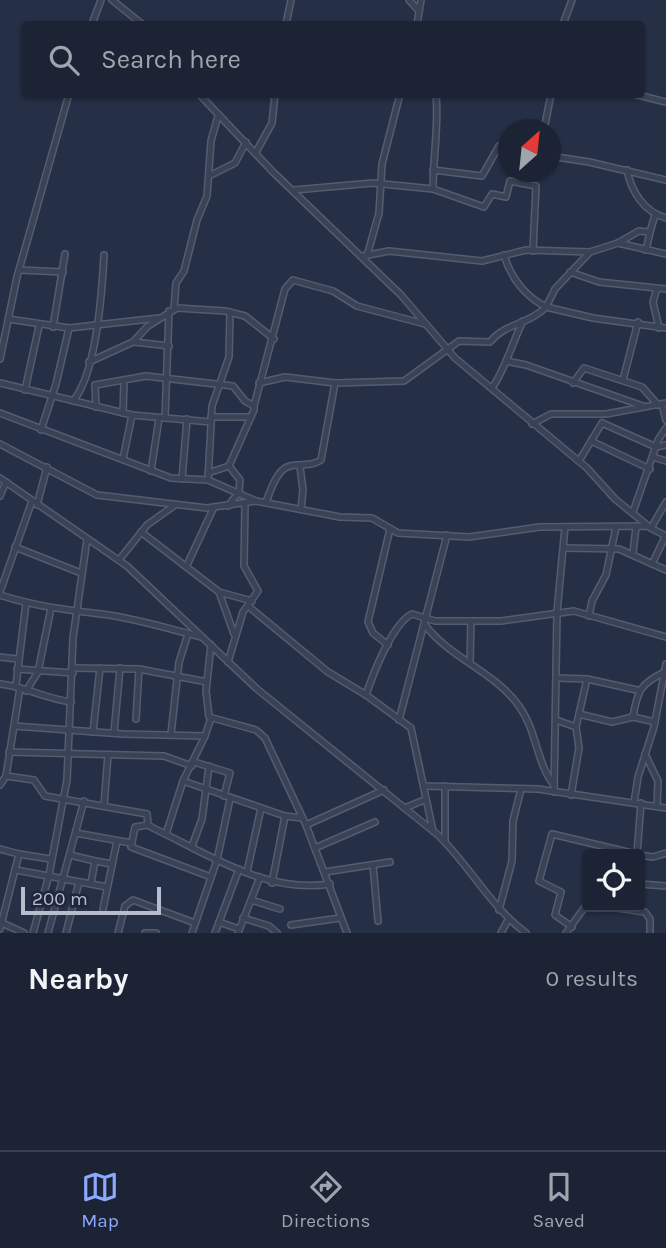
<!DOCTYPE html>
<style>
:root{--surface:#1c2334;--page:#252b3c;--text:#f1f3f6;--muted:#a0a4ac;--line:#3a404f;--accent:#8ca8ff}
body{margin:0;font-family:Karla,sans-serif;background:var(--page);color:var(--text)}
.controls{position:absolute;right:21px;bottom:21px;display:grid;overflow:hidden;border-radius:7px;box-shadow:0 2px 5px #0004}
.controls button{width:63px;height:63px;display:grid;place-items:center;padding:0;border:0;border-bottom:2px solid var(--line);background:var(--surface);color:var(--text);font:35px sans-serif}
.compass{position:absolute;left:498px;top:119px;width:63px;height:63px;border-radius:50%;background:var(--surface);box-shadow:0 2px 5px #0004;rotate:27deg}
.scale{position:absolute;left:21px;bottom:18px;width:140px;box-sizing:border-box;padding-left:7px;border:4px solid #b8bdce;border-top:0;font-size:19px;line-height:24px;white-space:nowrap;color:#b8bdce;-webkit-text-stroke:5px #1f263b;paint-order:stroke}
.list{margin:0;padding:0;list-style:none}
h2{display:flex;justify-content:space-between;align-items:center;height:91px;margin:0;padding:0 28px;font-size:30px}
h2 small{font-size:23px;font-weight:400;color:var(--muted)}
.icon{flex:none;width:38px;height:38px;fill:none;stroke:currentColor;stroke-width:2;stroke-linecap:round;stroke-linejoin:round}
.map{position:relative;flex:none;width:666px;height:933px;overflow:hidden}
.search{position:absolute;background:var(--surface);box-shadow:0 2px 5px #0004;left:21px;right:21px;top:21px;height:77px;display:flex;align-items:center;gap:18px;box-sizing:border-box;padding:0 24px;border-radius:7px;color:var(--muted);font-size:26px}
.sheet{height:217px;background:var(--surface)}
nav{display:flex;justify-content:space-around;align-items:center;box-sizing:border-box;height:98px;border-top:2px solid var(--line);background:var(--surface);font-size:19px;color:var(--muted)}
nav a{display:grid;justify-items:center;gap:4px}
nav .on{color:var(--accent)}
.map>svg:first-child{display:block}
.lines{fill:none;stroke-linecap:round;stroke-linejoin:round}
.minor-casing{stroke:#565c70;stroke-width:8}
.minor{stroke:#3a4255;stroke-width:5}
</style>
<div class="map">
<svg width="666" height="933" viewBox="0 0 666 933">
<rect width="100%" height="100%" fill="#252f46"/>
<g class="lines">
<g class="minor-casing">
<g id="minor">
<path d="M112,0L142,24"/>
<path d="M409,0L419,11"/>
<path d="M92,24L101,0"/>
<path d="M286,24L291,0"/>
<path d="M417,24L421,0"/>
<path d="M563,24L572,0"/>
<path d="M199,94L273,172L401,295L455,358L587,468L615,499L647,525"/>
<path d="M634,94L666,102"/>
<path d="M544,130L551,94"/>
<path d="M256,152L272,123L275,94"/>
<path d="M550,156L589,162L666,180"/>
<path d="M433,170L482,176L499,146H508"/>
<path d="M627,170C631,191 644,212 666,218"/>
<path d="M211,175L235,163L246,142"/>
<path d="M433,189C433,157 439,126 436,94"/>
<path d="M294,190L373,183L433,189L484,207L492,194L506,197L510,181L536,186L533,251"/>
<path d="M618,243L666,254"/>
<path d="M646,250L650,232"/>
<path d="M504,255C511,278 525,296 546,307L555,289L590,252"/>
<path d="M363,256L389,251L482,261L526,250L590,252L618,243L639,231L650,232L655,215"/>
<path d="M367,256L379,213L382,164L400,94"/>
<path d="M19,270L63,272"/>
<path d="M570,272L599,282L666,289"/>
<path d="M657,288L653,302L659,328"/>
<path d="M174,309L176,283L184,271L197,220L207,196L211,141L218,116"/>
<path d="M8,319L69,328L159,318"/>
<path d="M53,327L65,254"/>
<path d="M134,342L169,346"/>
<path d="M0,359L17,277L69,94"/>
<path d="M506,361L526,365L643,406"/>
<path d="M89,362L133,342L148,326L177,308L225,311L245,316L274,339"/>
<path d="M623,380L638,322"/>
<path d="M0,383L132,415L211,422"/>
<path d="M259,383L285,377L335,383L404,381L459,341L490,342C505,323 530,324 546,307L593,318L666,328"/>
<path d="M573,383L584,368L642,387L658,405"/>
<path d="M95,385L146,376L233,386L245,401L254,406V410L229,466"/>
<path d="M95,385L96,407"/>
<path d="M492,388C506,368 512,343 523,321"/>
<path d="M25,390L39,326"/>
<path d="M73,401C96,374 102,293 104,255"/>
<path d="M662,404L666,420"/>
<path d="M254,406L285,289L293,280L333,291L357,306L425,324"/>
<path d="M0,413L171,478L208,480L256,501L340,517L372,518L398,533L469,537L540,527L647,526L666,536"/>
<path d="M123,413L124,381"/>
<path d="M211,417H251"/>
<path d="M165,418L169,311"/>
<path d="M602,423L656,447L666,445"/>
<path d="M532,424L551,414H606L666,403"/>
<path d="M41,430L56,384L69,328"/>
<path d="M591,441L650,469"/>
<path d="M0,444L97,495L207,508L256,501"/>
<path d="M653,457L666,461"/>
<path d="M123,459L132,415"/>
<path d="M579,461L602,423"/>
<path d="M300,467L303,490L301,509"/>
<path d="M151,471L159,418"/>
<path d="M208,473L229,466"/>
<path d="M0,478L127,566L257,689L438,835C470,866 489,905 526,933"/>
<path d="M182,479L187,419"/>
<path d="M208,480L212,406L229,357L230,312"/>
<path d="M0,496L6,482"/>
<path d="M266,502C270,492 276,472 287,467C298,462 309,468 321,460L335,383"/>
<path d="M37,505L47,467"/>
<path d="M228,506L239,492L240,480L229,466"/>
<path d="M633,512L658,440L666,428"/>
<path d="M651,528L666,502"/>
<path d="M141,532L219,592L234,634"/>
<path d="M15,547L81,573"/>
<path d="M564,548L619,549L666,570"/>
<path d="M633,553L636,527"/>
<path d="M119,560L147,525L175,505"/>
<path d="M652,564L666,535"/>
<path d="M187,565L214,507"/>
<path d="M0,592L32,501"/>
<path d="M219,592L252,601"/>
<path d="M0,595C34,606 66,610 101,614C135,618 169,629 202,637"/>
<path d="M248,606L328,672L366,695L411,728L433,831"/>
<path d="M589,616L592,601L606,575L616,527"/>
<path d="M425,625C450,658 495,672 519,706C537,731 536,762 554,785"/>
<path d="M211,645L206,691L209,717L256,730L265,738L306,825L347,933"/>
<path d="M388,645L373,633L368,622L390,529"/>
<path d="M0,657L17,659"/>
<path d="M228,662L243,612L258,591L244,566L245,504"/>
<path d="M470,663L471,621"/>
<path d="M73,668L139,669L207,682"/>
<path d="M17,669L73,673"/>
<path d="M556,678L587,679L637,690"/>
<path d="M0,684C24,686 46,699 71,702"/>
<path d="M16,685L26,603"/>
<path d="M26,691L38,672L51,608"/>
<path d="M366,695C373,674 392,624 412,614L435,621H501L574,611L666,637"/>
<path d="M579,714L612,722L633,717L655,722"/>
<path d="M633,717C637,691 641,683 665,672"/>
<path d="M136,719L139,669"/>
<path d="M399,720L447,535"/>
<path d="M556,720L576,727"/>
<path d="M14,726L123,734L205,736L211,718"/>
<path d="M93,732L100,668"/>
<path d="M114,733L120,668"/>
<path d="M171,734L179,662L188,634"/>
<path d="M9,752L164,756L192,766"/>
<path d="M645,754L658,781L657,806"/>
<path d="M194,762L230,773L224,796"/>
<path d="M6,776L34,780L45,796L147,814L148,825L153,828C208,854 266,894 330,884"/>
<path d="M183,781L205,736"/>
<path d="M0,785L6,776L20,688"/>
<path d="M424,786L538,789L666,808"/>
<path d="M554,792L557,612L565,527"/>
<path d="M571,795L579,748L576,727L587,679"/>
<path d="M634,803L638,777L654,727L666,664"/>
<path d="M104,805L108,755"/>
<path d="M405,808L424,800"/>
<path d="M148,825L135,827L131,847L211,877"/>
<path d="M306,825L384,790"/>
<path d="M76,833L131,843"/>
<path d="M166,834L183,781L285,816L302,818"/>
<path d="M445,842V786"/>
<path d="M192,846L202,819L209,766"/>
<path d="M315,848L375,822"/>
<path d="M0,849L19,854L0,929"/>
<path d="M19,854L50,859"/>
<path d="M637,854L641,803"/>
<path d="M70,855L95,861L91,883"/>
<path d="M640,855L653,857L666,853"/>
<path d="M95,861L112,864"/>
<path d="M373,865L378,921"/>
<path d="M16,870L107,887"/>
<path d="M247,872L261,808"/>
<path d="M325,872L390,862"/>
<path d="M272,883L285,816"/>
<path d="M640,884L666,886"/>
<path d="M251,900L280,909"/>
<path d="M610,907L645,912L650,919V933"/>
<path d="M103,909L117,841"/>
<path d="M499,910L512,861L513,821L521,789"/>
<path d="M243,918L269,926L277,933"/>
<path d="M0,922L24,933"/>
<path d="M219,922L239,929"/>
<path d="M291,925L340,918"/>
<path d="M572,927L555,915L561,892L539,881L552,834L636,854"/>
<path d="M33,933L49,875L67,780L73,638L87,539"/>
<path d="M48,933L84,801"/>
<path d="M66,933L79,882"/>
<path d="M118,933L125,906L133,900L195,923"/>
<path d="M145,933H156"/>
<path d="M192,933L217,860L230,799"/>
<path d="M215,933L239,869"/>
<path d="M238,933L260,877"/>
<path d="M501,933L508,920"/>
<path d="M566,933L587,904"/>
</g>
</g>
<use href="#minor" class="minor"/>
</g>
</svg>
<div class="controls">
<button><svg class="icon" aria-label="locate" viewBox="0 0 24 24"><circle cx="12" cy="12" r="6"/><path d="M12 2v4M12 18v4M2 12h4M18 12h4"/></svg></button>
</div>
<svg class="compass" viewBox="-18 -18 36 36"><path d="M0-13l5 13h-10z" fill="#e53935"/><path d="M0 13l5-13h-10z" fill="#a0a4ac"/></svg>
<div class="scale">200 m</div>
<div class="search"><svg class="icon" aria-label="search" viewBox="0 0 24 24"><circle cx="10" cy="10" r="6"/><path d="M15 15l6 6"/></svg>Search here</div>
</div>
<section class="sheet">
<h2>Nearby<small>0 results</small></h2>
<ul class="list">
</ul>
</section>
<nav>
<a class="on"><svg class="icon" aria-label="map" viewBox="0 0 24 24"><path d="M3 6l6-2 6 2 6-2v14l-6 2-6-2-6 2zM9 4v14M15 6v14"/></svg>Map</a>
<a><svg class="icon" aria-label="directions" viewBox="0 0 24 24"><path d="M12 3l9 9-9 9-9-9zM9 14v-3h6M13 9l2 2-2 2"/></svg>Directions</a>
<a><svg class="icon" aria-label="saved" viewBox="0 0 24 24"><path d="M7 4h10v16l-5-4-5 4z"/></svg>Saved</a>
</nav>
